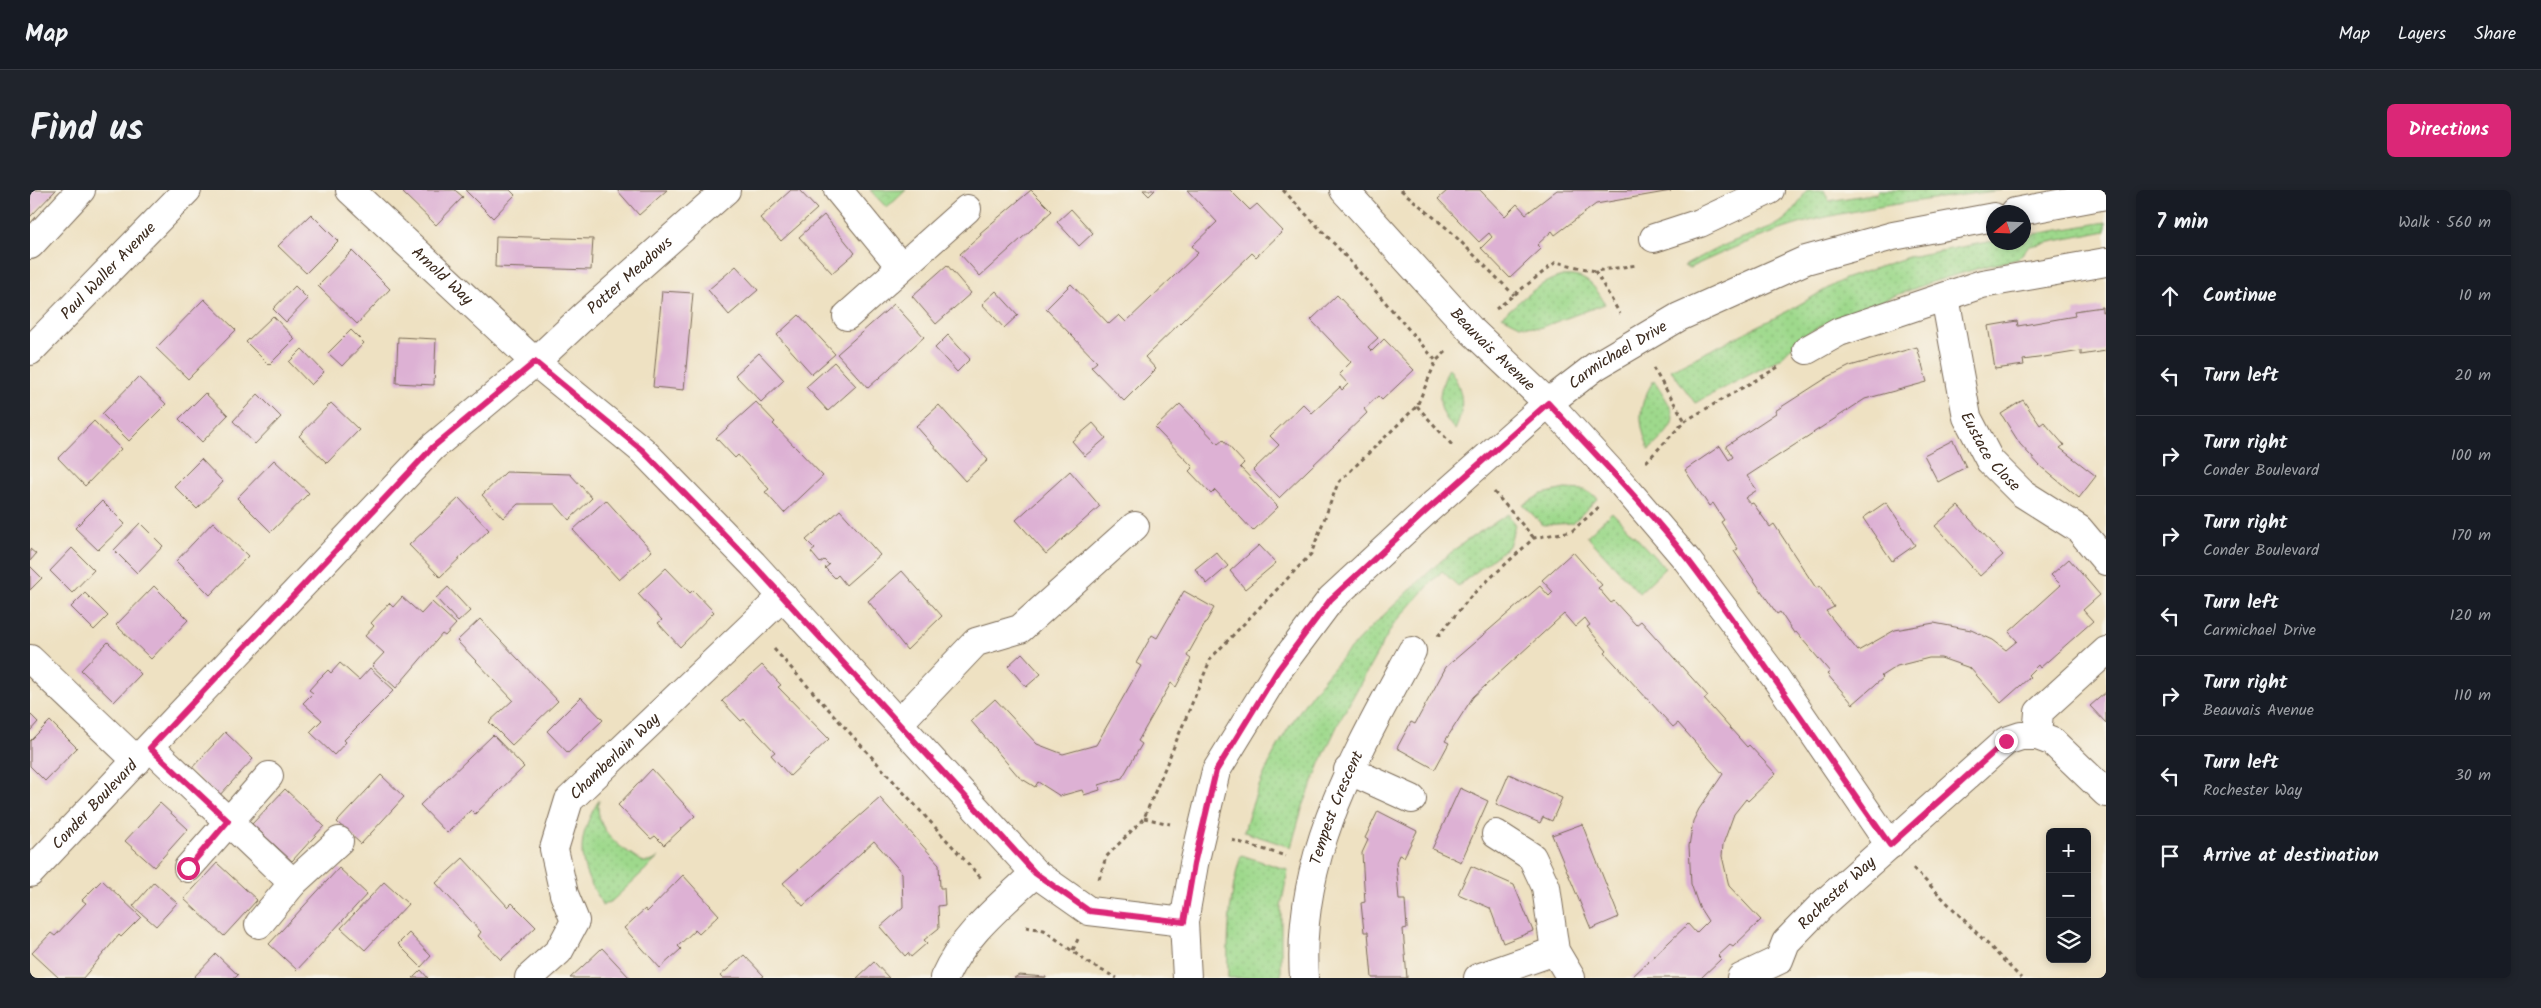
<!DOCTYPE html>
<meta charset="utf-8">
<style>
:root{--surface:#171b24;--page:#20242c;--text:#f1f3f6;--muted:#9ea1a6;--line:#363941;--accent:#db2777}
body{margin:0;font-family:Kalam,sans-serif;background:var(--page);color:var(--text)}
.controls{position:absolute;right:15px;bottom:15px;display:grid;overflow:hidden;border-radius:8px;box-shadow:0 2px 8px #0003}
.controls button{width:45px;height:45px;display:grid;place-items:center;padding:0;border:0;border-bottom:1px solid var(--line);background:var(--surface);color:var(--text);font:25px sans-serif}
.compass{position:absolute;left:1956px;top:15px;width:45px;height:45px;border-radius:50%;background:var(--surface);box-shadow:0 2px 8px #0003;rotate:251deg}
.stop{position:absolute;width:15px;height:15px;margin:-11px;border:4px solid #db2777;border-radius:50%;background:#fff}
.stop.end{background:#db2777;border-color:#fff;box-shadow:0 1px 5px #0008}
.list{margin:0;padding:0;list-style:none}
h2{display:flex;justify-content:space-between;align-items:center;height:65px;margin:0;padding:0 20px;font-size:21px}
h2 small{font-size:16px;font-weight:400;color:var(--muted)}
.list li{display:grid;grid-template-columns:32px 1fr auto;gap:15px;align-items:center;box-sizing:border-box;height:80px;padding:0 20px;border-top:1px solid var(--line)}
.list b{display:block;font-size:19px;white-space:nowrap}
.list p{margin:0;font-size:16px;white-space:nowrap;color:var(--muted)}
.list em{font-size:16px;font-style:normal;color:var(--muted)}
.icon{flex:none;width:28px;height:28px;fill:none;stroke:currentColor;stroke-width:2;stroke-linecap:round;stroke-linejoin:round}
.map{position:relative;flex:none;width:2076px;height:788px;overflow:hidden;border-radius:8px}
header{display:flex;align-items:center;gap:30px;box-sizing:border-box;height:70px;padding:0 25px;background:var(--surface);border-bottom:1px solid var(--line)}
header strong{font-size:24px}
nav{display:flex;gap:28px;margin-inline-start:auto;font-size:18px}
.intro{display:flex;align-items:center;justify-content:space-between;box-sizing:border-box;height:120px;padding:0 30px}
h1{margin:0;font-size:35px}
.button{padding:12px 22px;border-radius:8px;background:var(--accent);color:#fff;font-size:18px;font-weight:700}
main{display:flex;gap:30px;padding:0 30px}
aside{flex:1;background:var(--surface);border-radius:8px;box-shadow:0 2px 8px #0003}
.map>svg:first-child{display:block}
.grass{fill:url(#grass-dots);stroke:#6c8255}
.park{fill:url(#park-crowns);stroke:#6c8255}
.building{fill:#ddb1d4}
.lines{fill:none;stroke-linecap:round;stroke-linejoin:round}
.minor-casing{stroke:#7a6a57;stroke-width:30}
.major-casing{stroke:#7a6a57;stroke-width:30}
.path{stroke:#7a6a57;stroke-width:3;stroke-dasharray:4 4;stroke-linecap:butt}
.minor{stroke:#fff;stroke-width:28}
.major{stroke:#fff;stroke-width:28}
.route{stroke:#db2777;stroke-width:6}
.labels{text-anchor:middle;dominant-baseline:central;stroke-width:4.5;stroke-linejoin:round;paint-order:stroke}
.street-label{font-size:16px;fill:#3b2a1e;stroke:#f7f3e8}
</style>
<header>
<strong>Map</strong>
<nav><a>Map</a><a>Layers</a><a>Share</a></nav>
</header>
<div class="intro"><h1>Find us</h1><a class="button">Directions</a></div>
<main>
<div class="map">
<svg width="2076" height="788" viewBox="0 0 2076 788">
<defs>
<pattern id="grass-dots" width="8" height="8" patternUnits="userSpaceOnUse" patternTransform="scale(1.25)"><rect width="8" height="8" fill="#9ed98c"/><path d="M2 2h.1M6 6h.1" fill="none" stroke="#89ba78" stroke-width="1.8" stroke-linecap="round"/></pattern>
<pattern id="park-crowns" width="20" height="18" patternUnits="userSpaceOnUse" patternTransform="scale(1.25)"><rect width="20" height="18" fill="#9ed98c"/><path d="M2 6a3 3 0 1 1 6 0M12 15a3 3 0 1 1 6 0" fill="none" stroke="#89ba78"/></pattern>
</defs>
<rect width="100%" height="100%" fill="#f7f3e8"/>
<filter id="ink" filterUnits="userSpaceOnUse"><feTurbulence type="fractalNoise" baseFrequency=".02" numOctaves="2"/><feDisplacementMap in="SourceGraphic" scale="10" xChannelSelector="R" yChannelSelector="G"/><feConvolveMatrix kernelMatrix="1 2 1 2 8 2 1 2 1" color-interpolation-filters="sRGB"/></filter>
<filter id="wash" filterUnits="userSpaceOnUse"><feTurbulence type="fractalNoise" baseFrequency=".0096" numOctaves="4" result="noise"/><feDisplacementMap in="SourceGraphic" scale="20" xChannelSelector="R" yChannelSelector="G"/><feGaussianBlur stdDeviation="1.12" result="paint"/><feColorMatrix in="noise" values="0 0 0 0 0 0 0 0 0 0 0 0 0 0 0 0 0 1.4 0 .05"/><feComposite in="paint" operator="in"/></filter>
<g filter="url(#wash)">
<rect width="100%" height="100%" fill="#eee1c2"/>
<g class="grass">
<path d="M1779,0H1794L1799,11L1847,3L1848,0H1972C1910,8 1848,15 1787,29C1743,40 1700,59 1659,78L1654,76C1667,69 1681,61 1695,55C1734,37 1753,44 1776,1Z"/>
<path d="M2076,32V41L2000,56L1987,69L1953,77L1902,92L1810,126L1772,146L1750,169L1665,213L1641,180L1758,121L1814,89L1878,67L1963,51L1964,52H1994V46Z"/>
<path d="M1533,86C1555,84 1565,95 1575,114L1509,138L1490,135L1472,126C1491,111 1509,91 1533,86Z"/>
<path d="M1419,178C1433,199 1436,217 1425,240C1405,218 1407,204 1419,178Z"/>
<path d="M1624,190C1647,227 1653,229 1619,260C1608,231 1607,217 1624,190Z"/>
<path d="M1535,299L1555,300L1568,308L1543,333L1513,335L1493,315L1512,304Z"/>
<path d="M1582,322L1635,378L1609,403L1557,346Z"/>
<path d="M1478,324L1485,335L1479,356L1428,396L1412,381L1363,435L1310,530L1291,571L1272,619L1261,657L1214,642C1240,542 1299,475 1374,406C1390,391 1406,374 1424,360C1440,347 1460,336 1478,324Z"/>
<path d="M569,610C564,634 582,652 601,664C606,667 612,673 618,672C622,672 626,669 629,667L583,710L572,716C569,706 564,700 560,692C545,662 553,636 569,610Z"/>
<path d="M1211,665L1258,680L1251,717V788H1198C1197,748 1199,704 1211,665Z"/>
</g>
<path class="park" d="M840,0H876L857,18Z"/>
<g id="blocks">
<g class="building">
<path d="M0,0H26L0,27Z"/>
<path d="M376,0H425L433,7L406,35L373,3Z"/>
<path d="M437,0H480L485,5L463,28L436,1Z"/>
<path d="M587,0H637L609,25Z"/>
<path d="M761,0H769L787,19L751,51L730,28Z"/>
<path d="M1001,0L1022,21L950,86L930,64L951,45L950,43Z"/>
<path d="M1113,0H1125L1119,6Z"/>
<path d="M1157,0H1200L1220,20L1227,14L1253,41L1226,67L1222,63L1115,167L1126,179L1094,211L1061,177L1067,172L1016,119L1041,94L1079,134L1089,125L1096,132L1168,63L1162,56L1187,32Z"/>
<path d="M1418,0H1450L1475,26L1487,14L1496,24L1527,0L1641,1L1566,14L1525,45L1522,41L1507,55L1511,59L1480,88L1451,58L1462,47L1459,43L1449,52L1408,9Z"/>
<path d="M1041,19L1063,43L1049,56L1027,32Z"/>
<path d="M281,24L308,51L276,83L248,56Z"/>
<path d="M794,25L825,63L802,83L769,47Z"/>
<path d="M466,46L563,49L561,80L465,77Z"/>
<path d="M322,61L360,99L327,134L288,96Z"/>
<path d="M917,75L941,103L906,134L882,106Z"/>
<path d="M706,76L728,100L699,125L678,100Z"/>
<path d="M265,96L278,109L256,132L243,119Z"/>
<path d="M632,101L663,103L654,200L623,197Z"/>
<path d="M966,101L988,125L974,138L952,114Z"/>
<path d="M1307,105L1348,148L1338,157L1342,161L1354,149L1384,180L1352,210L1348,206L1334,219L1337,223L1249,308L1223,280L1249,255L1240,246L1273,214L1282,223L1310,197L1312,200L1318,194L1309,184L1321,172L1281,130Z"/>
<path d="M174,109L206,140L158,189L126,158Z"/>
<path d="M864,114L894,147L838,198L807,164Z"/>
<path d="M2072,117V122L2076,121V161L2051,165V161L2008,168L1993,170L1994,175L1965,179L1958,136L1987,131L1988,136L2045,126L2044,121Z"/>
<path d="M769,125L805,164L782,184L747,145Z"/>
<path d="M243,126L265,149L239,175L216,152Z"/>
<path d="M321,140L334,153L312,176L298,163Z"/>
<path d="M918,145L940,169L927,182L905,158Z"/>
<path d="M368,147L406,149L404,195L366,193Z"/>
<path d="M1887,157L1897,192L1835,209L1717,286L1727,300L1715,308L1720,314L1723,313L1740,337L1744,334L1786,398L1790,396L1804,417L1796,421L1828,461L1865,440L1904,433L1941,440L1963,450L1976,460L1987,451L1979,442L2031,395L2021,385L2039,369L2070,405L2053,420L2063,431L2010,478L2008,475L1998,485L2000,487L1971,513L1940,478L1911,468H1899L1867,476L1851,486L1853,488L1823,514L1797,484L1800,482L1766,442L1764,443L1750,422L1747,424L1704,361L1708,359L1691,332L1694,330L1683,313L1679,316L1655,280L1690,256L1699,270L1703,267L1696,256L1746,223L1745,221L1798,187L1820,176Z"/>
<path d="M272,159L294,182L281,195L259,172Z"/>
<path d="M729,163L754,190L731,212L705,185Z"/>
<path d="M804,172L826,196L798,221L776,197Z"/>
<path d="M108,187L136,214L99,251L72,224Z"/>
<path d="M175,203L198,225L172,252L149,229Z"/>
<path d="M228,204L251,227L225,254L203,231Z"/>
<path d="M1993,210L2010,235L2014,232L2034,255L2030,258L2066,286L2049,308L2010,276L1990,254L1971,224Z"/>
<path d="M726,212L745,232L743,234L793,286L754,323L735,302L739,299L708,265L705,268L686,248Z"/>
<path d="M301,213L329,240L297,273L269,246Z"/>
<path d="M1150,214L1188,254L1193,250L1214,273L1210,277L1248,317L1223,341L1185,300L1181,304L1159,281L1163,277L1125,238Z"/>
<path d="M909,215L958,270L935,291L886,236Z"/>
<path d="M64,231L91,259L55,296L28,268Z"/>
<path d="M1063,233L1076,248L1055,266L1042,251Z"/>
<path d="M1923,250L1936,277L1908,292L1894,265Z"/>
<path d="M171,269L193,292L167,319L144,296Z"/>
<path d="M244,270L279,303L241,342L207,308Z"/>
<path d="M1040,281L1070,316L1016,364L986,330Z"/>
<path d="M476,282L540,284L562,308L539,330L525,314H488L473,328L452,305Z"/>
<path d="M429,308L459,340L410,387L379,355Z"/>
<path d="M576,310L622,361L589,390L543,340Z"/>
<path d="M72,311L95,334L68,360L45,338Z"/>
<path d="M1856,312L1885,355L1862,371L1833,328Z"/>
<path d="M1928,316L1973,365L1950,386L1905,336Z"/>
<path d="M810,320L850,365L816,395L808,385L805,388L795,378L799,375L794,370L790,373L781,362L785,359L776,350Z"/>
<path d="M183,332L218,366L180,405L146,371Z"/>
<path d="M110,333L133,356L107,383L84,360Z"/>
<path d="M1229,355L1246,373L1215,399L1200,381Z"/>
<path d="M42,358L64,380L42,403L20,381Z"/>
<path d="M0,359L6,364L0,371Z"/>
<path d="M1186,362L1198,376L1177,394L1165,379Z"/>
<path d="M1543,362L1572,395L1568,398L1581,413L1584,411L1606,435L1611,431L1678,506L1674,509L1717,557L1719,555L1746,584L1718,611L1716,609L1704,624L1693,654L1692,666L1699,696L1731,730L1703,757L1700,755L1688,766L1691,769L1671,788H1601L1658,734L1666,743L1678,731L1669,717L1661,694L1659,656L1663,631L1669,619L1693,584L1648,533L1643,537L1575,463L1577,461L1557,437L1560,435L1555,428L1545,437L1534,424L1443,507L1415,551L1419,553L1405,579L1367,558L1381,532L1385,534L1416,477L1510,396L1519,406L1523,402L1512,390Z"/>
<path d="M0,376L12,388L0,400Z"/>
<path d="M636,378L660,403L663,400L684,422L650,457L628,433L632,430L608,404Z"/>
<path d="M872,381L912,426L877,460L838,411Z"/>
<path d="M124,396L158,430L121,469L86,435Z"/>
<path d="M418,397L440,421L428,432L406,408Z"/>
<path d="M1154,401L1184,418L1157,466L1161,469L1146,497L1141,493L1108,551L1112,554L1092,588L1069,595L1070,600L1054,605L1052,600L1030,606L1008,592L1005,597L989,587L941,531L965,509L1007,554L1033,564L1066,555L1111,476L1106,473L1122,445L1127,448Z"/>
<path d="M55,403L78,426L64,440L41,417Z"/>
<path d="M372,407L391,424L402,412L426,434L415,446L412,444L366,498L342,476L354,463L335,446L344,436L341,433L359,413L363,417Z"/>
<path d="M450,429L528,511L482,555L459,532L483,510L427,451Z"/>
<path d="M78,452L111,484L84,512L51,480Z"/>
<path d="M992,463L1011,484L996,497L978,476Z"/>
<path d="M310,473L329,490L340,478L364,500L314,550L316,552L304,565L280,542L292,530L273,513L283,503L279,500L288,490L298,480L301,483Z"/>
<path d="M732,475L751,495L748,497L799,549L760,586L741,565L745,562L714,529L711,531L692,511Z"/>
<path d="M2076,502V533L2060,516Z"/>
<path d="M551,507L573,530L538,563L517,541Z"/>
<path d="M0,524L8,532L0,541Z"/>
<path d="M20,531L47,558L15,591L0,576V551Z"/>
<path d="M195,542L223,569L188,607L160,580Z"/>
<path d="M463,545L494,577L445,624L441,620L417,643L390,615Z"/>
<path d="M622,579L665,626L634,655L625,646L621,649L588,615Z"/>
<path d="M1479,584L1532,608L1522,631L1513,627L1510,633L1466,614Z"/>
<path d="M351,585L374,607L331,654L307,632Z"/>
<path d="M1430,598L1458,611L1431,672L1402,659Z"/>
<path d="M255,599L294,636L262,671L222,634Z"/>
<path d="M850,608L909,674L910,698H914L915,715L908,716L909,738L894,750L897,753L881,767L878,763L875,766L850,737L873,717L872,683L844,651L773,716L753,693Z"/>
<path d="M130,613L158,639L124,677L95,651Z"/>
<path d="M1348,621L1387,641L1374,667L1369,665L1366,672L1369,710H1375L1377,738L1373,739L1377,788H1342L1338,742H1334L1331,713L1335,712L1332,663L1338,650L1335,648Z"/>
<path d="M1552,634L1589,727L1561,739L1522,645Z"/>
<path d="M433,668L478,717L482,713L506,737L471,770L448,746L451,742L406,693Z"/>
<path d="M187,673L227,710L194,746L154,709Z"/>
<path d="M1441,676L1484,695L1503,741L1473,753L1460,718L1428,704Z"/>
<path d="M309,678L337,704L267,780L239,754Z"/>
<path d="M653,685L689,725L669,744L665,740L648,756L651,759L630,778L594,738L615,719L617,722Z"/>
<path d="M72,690L111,727L91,747L89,745L53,788H29L2,763L21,743L25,746L56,713L52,710Z"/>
<path d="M124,692L147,713L126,736L103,716Z"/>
<path d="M354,692L378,714L335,760L311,738Z"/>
<path d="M379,743L401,766L391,777L368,754Z"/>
<path d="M572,758L600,788H540L552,777Z"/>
<path d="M186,764L208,785L205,788H163Z"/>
<path d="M714,765L734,786L731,788H692L690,786Z"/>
<path d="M844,772L859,788H827Z"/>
<path d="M391,780L398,788H383Z"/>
<path d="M989,785L1016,787V788H984Z"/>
</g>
</g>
</g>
<g filter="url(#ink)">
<use href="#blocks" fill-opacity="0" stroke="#7a6a57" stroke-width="1"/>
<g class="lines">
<g class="minor-casing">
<g id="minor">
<path id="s1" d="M320,0L505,172L555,125L696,0"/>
<path d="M808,0L871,77"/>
<path id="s2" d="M1314,0L1441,140L1518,213L1593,295L1657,370L1745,487L1860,655"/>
<path d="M1624,48L1670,33L1740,0"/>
<path d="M0,55L51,0"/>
<path id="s3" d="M1915,107L1937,227L1960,271L1992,303L2049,339L2076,371"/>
<path d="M817,126L937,19"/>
<path d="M1777,160L1809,142L1952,94L2076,72"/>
<path id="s4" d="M0,161L157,0"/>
<path d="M0,469L107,571"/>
<path d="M869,533L946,452L990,439L1105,336"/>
<path d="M2007,546L2023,552L2076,603"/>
<path d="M121,558L263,693L229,734"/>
<path d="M1318,580L1382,609"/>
<path d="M1466,644L1502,667L1516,697L1525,761L1541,788"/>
<path d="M158,678L239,586"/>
<path id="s5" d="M0,683L403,257L505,172L612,260L723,374L1005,683L1059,721L1154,732"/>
<path d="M263,693L309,651"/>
<path id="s6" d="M499,788L529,761L545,731L534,704L524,659L539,610L753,406"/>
<path d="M914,788C933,745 971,715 1005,683"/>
<path id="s7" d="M1274,788C1266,665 1326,565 1382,461"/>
<path d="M1448,788L1525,761"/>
<path id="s8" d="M1711,788L1749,770L1756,752L1792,715L1976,551L1991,546H2007L2009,522L2076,461"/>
</g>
</g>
<g class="major-casing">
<g id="major">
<path d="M1985,22L2076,5"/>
<path id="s9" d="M1157,788L1154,732L1164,674L1186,581L1248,480L1301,409L1395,322L1518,213L1566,176L1649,127L1776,70L1863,46L1964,27"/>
</g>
</g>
<g class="path">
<path d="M1253,0L1311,61L1406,171"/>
<path d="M1371,0L1419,40L1484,105"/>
<path d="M1565,81L1590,124"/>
<path d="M1466,119L1526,72L1565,81L1607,75"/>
<path d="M1623,178L1655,231"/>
<path d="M1387,216L1422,255"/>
<path d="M1616,272L1655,231L1750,176"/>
<path d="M1464,302L1504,348"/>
<path d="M1408,446L1442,405L1504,348L1542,341L1570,316"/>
<path d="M744,459L951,688"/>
<path d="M1114,628L1140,634"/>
<path d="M1202,650L1256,666"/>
<path d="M1883,678L1991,788"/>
<path d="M1069,689L1076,667L1114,628L1181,468L1281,364L1308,293L1387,216L1406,171L1418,160"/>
<path d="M996,737L1014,740L1061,775L1087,788"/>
<path d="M1043,760L1048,749"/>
</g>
<use href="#minor" class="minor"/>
<use href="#major" class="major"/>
</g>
</g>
<g class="lines" filter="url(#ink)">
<path class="route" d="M158,678L198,631L120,558L403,257L505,172L612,260L723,374L1005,683L1059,721L1154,732L1164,674L1186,581L1248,480L1301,409L1395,322L1518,213C1566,265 1616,316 1659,371C1729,463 1793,561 1860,655L1976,551"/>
</g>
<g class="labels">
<g class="street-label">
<text stroke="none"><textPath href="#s4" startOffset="112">Paul Waller Avenue</textPath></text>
<text stroke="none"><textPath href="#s1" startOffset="381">Potter Meadows</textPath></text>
<text stroke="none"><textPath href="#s1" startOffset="126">Arnold Way</textPath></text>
<text stroke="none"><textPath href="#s2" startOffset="218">Beauvais Avenue</textPath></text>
<text stroke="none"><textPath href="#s9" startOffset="795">Carmichael Drive</textPath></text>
<text stroke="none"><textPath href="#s3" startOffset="164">Eustace Close</textPath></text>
<text stroke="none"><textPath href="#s6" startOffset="264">Chamberlain Way</textPath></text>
<text stroke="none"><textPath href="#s5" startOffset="94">Conder Boulevard</textPath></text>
<text stroke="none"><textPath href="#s7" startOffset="175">Tempest Crescent</textPath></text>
<text stroke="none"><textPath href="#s8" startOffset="132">Rochester Way</textPath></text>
</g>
</g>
</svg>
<div class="controls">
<button>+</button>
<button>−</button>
<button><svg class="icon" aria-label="layers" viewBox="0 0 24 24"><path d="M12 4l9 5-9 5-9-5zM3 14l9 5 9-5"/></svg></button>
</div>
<svg class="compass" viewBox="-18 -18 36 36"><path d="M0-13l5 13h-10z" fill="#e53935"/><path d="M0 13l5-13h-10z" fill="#9ea1a6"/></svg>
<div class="stop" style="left:158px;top:678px"></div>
<div class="stop end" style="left:1976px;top:551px"></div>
</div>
<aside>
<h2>7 min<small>Walk · 560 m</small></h2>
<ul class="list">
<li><svg class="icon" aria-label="ahead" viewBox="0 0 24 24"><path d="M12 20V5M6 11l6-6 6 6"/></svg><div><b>Continue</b></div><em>10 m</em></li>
<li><svg class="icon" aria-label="left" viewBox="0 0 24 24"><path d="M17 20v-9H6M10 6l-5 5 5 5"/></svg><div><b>Turn left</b></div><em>20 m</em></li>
<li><svg class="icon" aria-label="right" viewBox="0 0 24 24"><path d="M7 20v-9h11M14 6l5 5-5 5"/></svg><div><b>Turn right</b><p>Conder Boulevard</p></div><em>100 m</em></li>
<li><svg class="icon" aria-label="right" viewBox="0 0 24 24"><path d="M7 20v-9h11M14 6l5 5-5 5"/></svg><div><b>Turn right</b><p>Conder Boulevard</p></div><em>170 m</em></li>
<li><svg class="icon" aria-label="left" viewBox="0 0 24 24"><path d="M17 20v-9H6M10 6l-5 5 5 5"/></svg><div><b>Turn left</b><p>Carmichael Drive</p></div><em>120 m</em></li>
<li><svg class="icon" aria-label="right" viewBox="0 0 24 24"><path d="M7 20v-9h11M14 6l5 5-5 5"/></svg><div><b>Turn right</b><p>Beauvais Avenue</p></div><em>110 m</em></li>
<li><svg class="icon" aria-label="left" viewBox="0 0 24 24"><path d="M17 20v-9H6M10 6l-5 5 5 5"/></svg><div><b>Turn left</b><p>Rochester Way</p></div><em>30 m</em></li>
<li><svg class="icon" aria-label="arrive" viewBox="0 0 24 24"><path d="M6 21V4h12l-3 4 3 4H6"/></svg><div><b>Arrive at destination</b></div></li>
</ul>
</aside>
</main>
